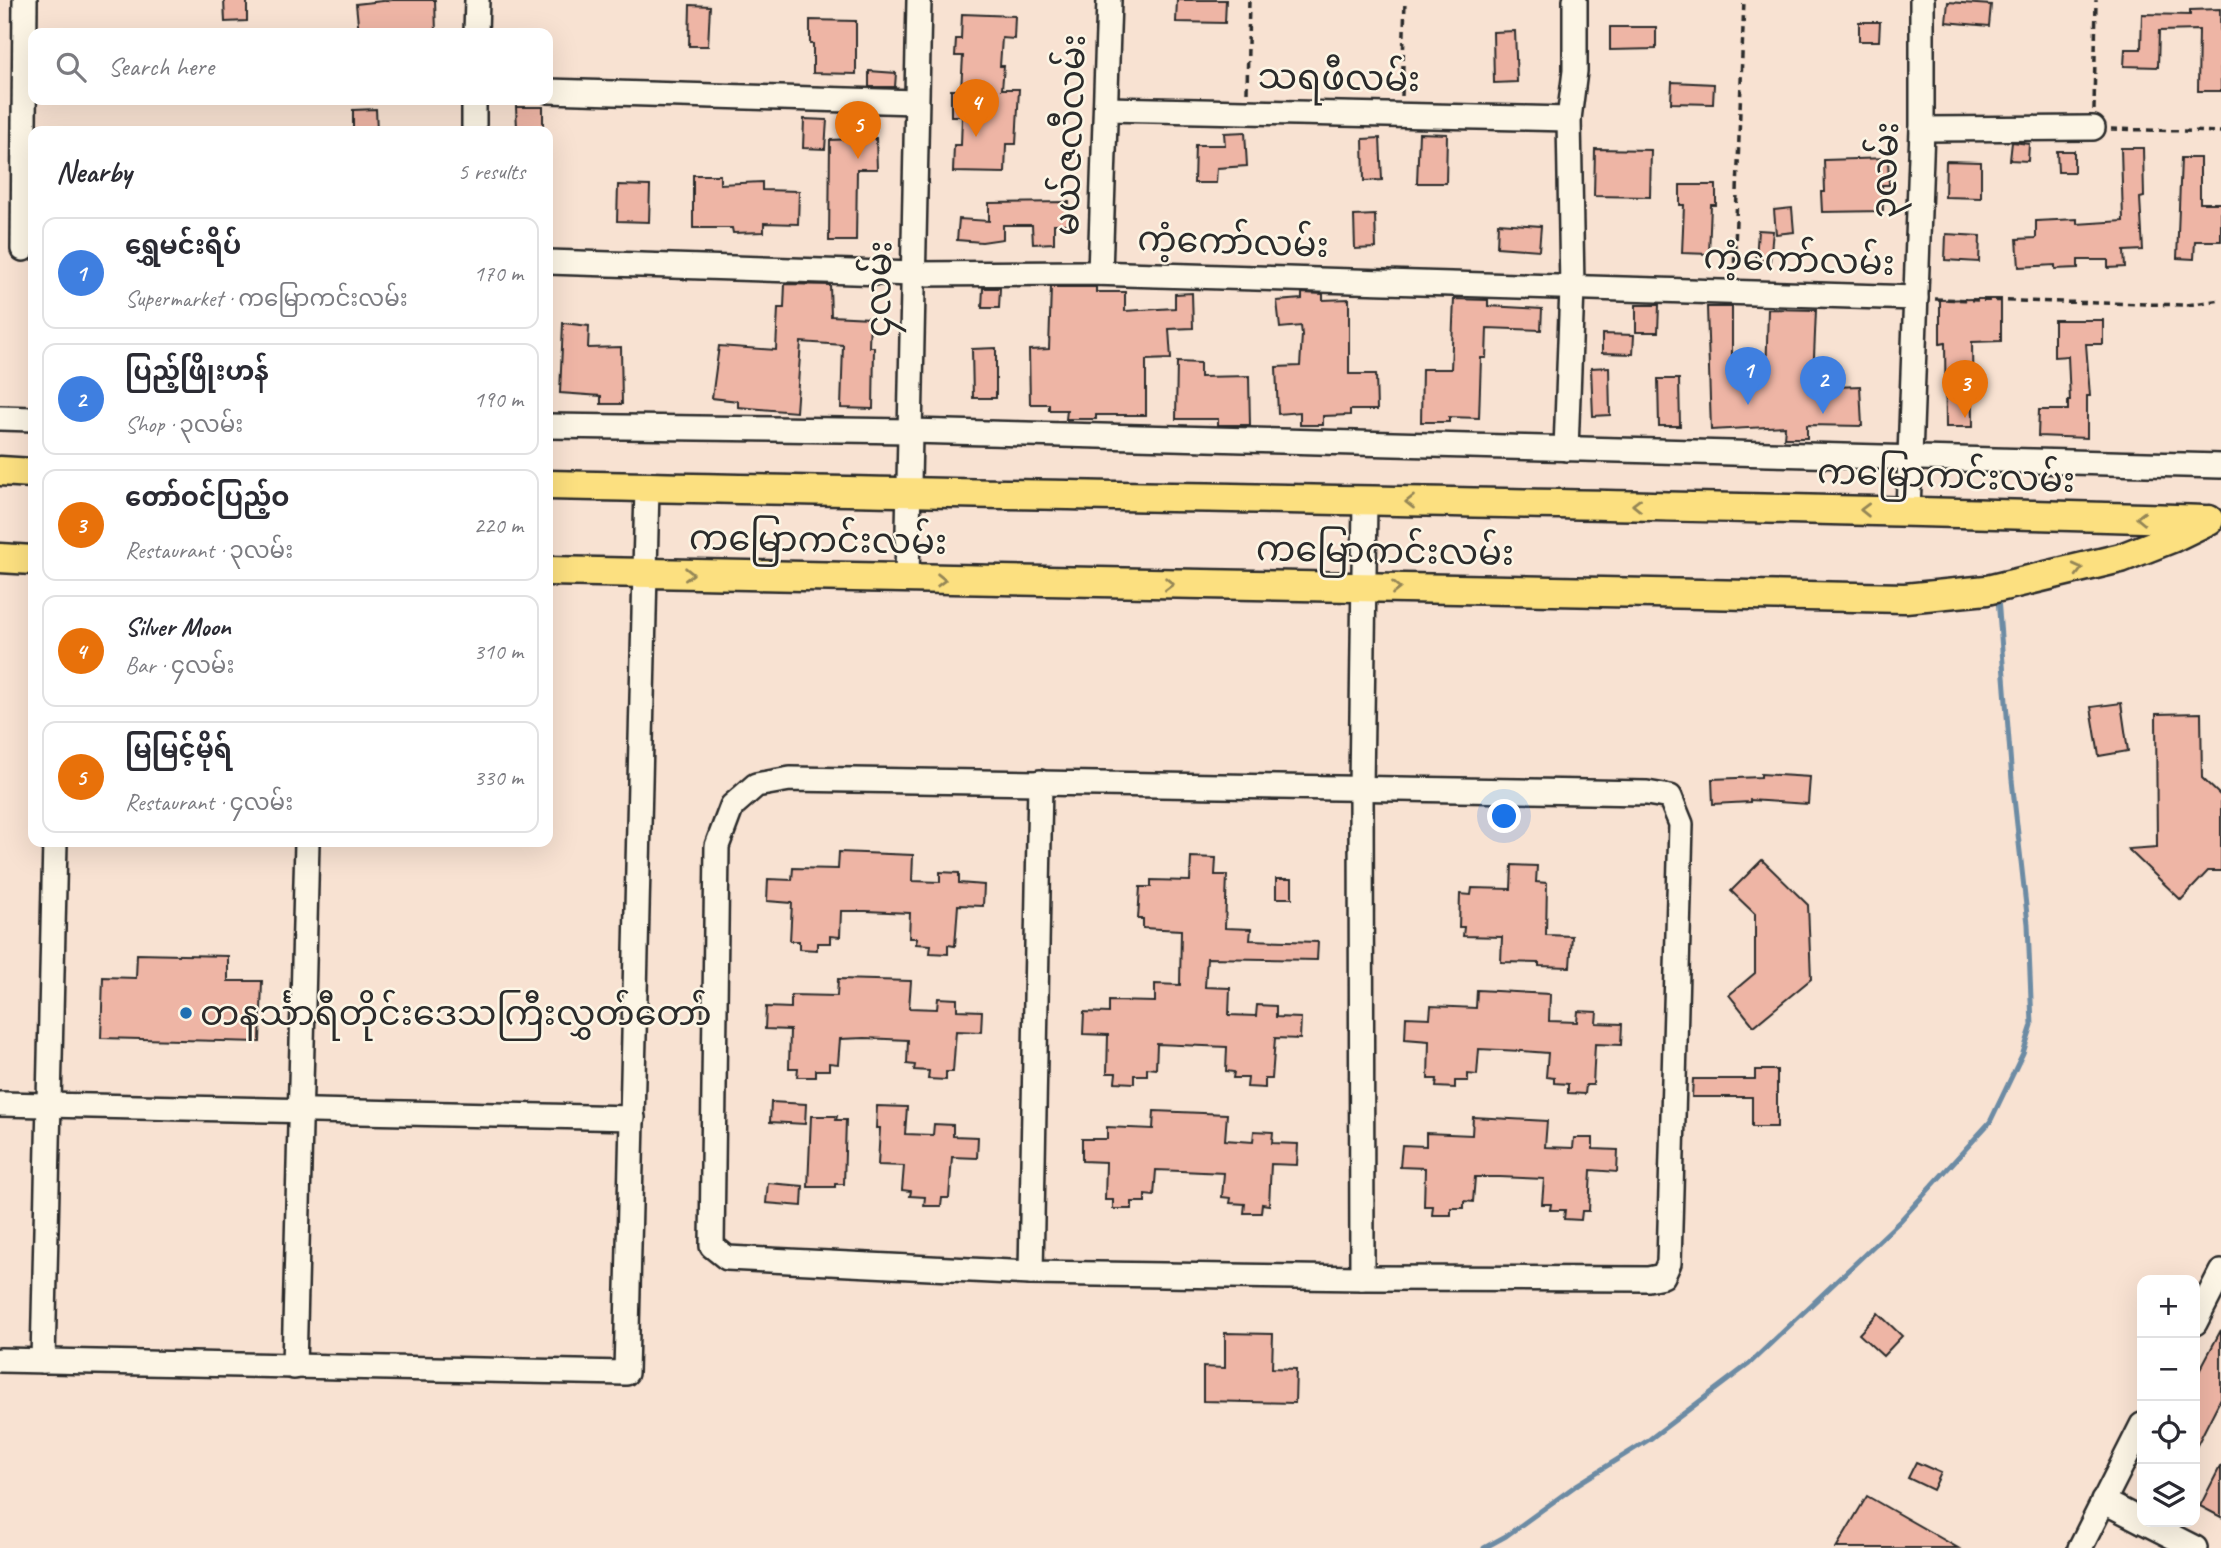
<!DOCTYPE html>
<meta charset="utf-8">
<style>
:root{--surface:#fff;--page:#f7f7f7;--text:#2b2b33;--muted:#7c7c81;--line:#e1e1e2;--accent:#db2777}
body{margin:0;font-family:Caveat,"Noto Sans Myanmar",sans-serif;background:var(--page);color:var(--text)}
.controls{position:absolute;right:21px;bottom:21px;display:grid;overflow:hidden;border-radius:14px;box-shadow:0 7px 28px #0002}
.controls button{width:63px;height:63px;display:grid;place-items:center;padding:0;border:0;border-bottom:2px solid var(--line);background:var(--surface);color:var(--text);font:35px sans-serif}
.you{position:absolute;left:1505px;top:817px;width:24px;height:24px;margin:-18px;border:5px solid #fff;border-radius:50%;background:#1a73e8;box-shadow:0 0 0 10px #1a73e833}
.badge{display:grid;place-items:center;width:46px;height:46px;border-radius:50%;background:var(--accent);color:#fff;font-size:23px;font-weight:700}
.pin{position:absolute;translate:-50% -58px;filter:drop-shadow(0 2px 4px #0008)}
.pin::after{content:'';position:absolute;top:37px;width:24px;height:21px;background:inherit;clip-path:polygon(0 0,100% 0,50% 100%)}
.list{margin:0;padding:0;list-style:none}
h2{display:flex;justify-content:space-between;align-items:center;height:91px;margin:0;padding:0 28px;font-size:30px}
h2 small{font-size:23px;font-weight:400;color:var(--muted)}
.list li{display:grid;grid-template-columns:46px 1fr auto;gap:21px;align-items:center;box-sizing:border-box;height:112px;margin:0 14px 14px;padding:0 14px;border:2px solid var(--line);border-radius:14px}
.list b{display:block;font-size:26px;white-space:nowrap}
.list p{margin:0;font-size:23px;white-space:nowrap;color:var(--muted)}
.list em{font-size:23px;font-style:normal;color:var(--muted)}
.icon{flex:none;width:38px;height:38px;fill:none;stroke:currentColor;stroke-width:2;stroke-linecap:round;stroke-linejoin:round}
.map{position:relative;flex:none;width:2221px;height:1548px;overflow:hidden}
.search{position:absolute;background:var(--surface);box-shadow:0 7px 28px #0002;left:28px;top:28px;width:525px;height:77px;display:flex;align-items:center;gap:18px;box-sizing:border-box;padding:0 24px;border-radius:14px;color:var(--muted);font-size:26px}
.panel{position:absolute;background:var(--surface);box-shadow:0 7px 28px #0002;left:28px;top:126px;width:525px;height:721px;border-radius:14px}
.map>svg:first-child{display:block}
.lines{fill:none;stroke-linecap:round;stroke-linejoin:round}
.stream{stroke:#6c8ba4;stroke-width:5}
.building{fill:#eeb5a5;stroke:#2b2b2b;stroke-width:2}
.minor-casing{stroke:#2b2b2b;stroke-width:28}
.major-casing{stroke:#2b2b2b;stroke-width:33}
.path{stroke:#2b2b2b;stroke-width:3.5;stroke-dasharray:7 5;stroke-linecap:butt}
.minor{stroke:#fcf5e5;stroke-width:23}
.major{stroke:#fce080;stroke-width:28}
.oneway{stroke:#948656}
.poi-dot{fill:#1f6fb2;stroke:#fcf5e5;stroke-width:2.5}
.labels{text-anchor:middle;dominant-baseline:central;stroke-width:5;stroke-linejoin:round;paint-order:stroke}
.street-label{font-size:35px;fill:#2b2b2b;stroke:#fcf5e5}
.poi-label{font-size:35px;fill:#2b2b2b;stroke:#fcf5e5;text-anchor:start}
</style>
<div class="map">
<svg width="2221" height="1548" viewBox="0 0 2221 1548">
<rect width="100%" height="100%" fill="#f8e2d2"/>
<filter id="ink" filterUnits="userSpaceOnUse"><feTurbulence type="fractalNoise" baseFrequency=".0143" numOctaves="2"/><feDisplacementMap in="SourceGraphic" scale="14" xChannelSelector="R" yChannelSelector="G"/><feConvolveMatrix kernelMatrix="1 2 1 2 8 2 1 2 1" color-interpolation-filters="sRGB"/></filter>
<g filter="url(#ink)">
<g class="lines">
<path class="stream" d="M1484,1548L1506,1536L1578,1484L1650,1439L1749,1364L1900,1221L1990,1122L2023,1053L2032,1025L2028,924L2012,780L1998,598"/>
</g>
<g class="building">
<path d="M224,0H247V21L225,22Z"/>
<path d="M392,0H435L436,33H404V30L359,33L356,4Z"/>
<path d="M1177,0H1226L1225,23L1176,22Z"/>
<path d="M1948,2L1991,5L1989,26L1946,22Z"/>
<path d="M690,5L710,6L708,46H689Z"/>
<path d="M2220,9L2221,91H2198L2199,30L2159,31L2158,67L2124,66L2125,49H2141L2142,14L2190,15V10Z"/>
<path d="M962,14L1015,16L1014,39L1002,38L1000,66H1004L1002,89H1019L1016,144H1006L1005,173L953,172L954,145H961L962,116H951V90H961L963,56H955L956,39H961Z"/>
<path d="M810,20L856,21V74L813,73V44H810Z"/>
<path d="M1859,22H1880L1879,41H1859Z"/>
<path d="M1610,27H1656V49L1610,50Z"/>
<path d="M1515,31L1517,82L1494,83L1493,32Z"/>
<path d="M869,71L896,73L895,87H869Z"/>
<path d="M1672,82L1714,84L1713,104L1671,103Z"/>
<path d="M516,107H543V127L517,128Z"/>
<path d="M376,109L377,131H353V110Z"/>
<path d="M804,119L827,120L825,149L803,148Z"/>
<path d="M1245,132L1247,166L1217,168L1216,183H1194L1195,145H1225L1224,133Z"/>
<path d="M1419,133L1447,134L1446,183H1417Z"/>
<path d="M876,138L877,169H857L856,241H829L830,140Z"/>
<path d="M1380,138L1382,180L1364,181L1363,139Z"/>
<path d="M2012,142L2029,144L2028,161L2010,160Z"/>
<path d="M2121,148H2143L2144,197L2140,198L2143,250L2124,251L2125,267L2108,268V260H2078V268L2055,269V265L2019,267L2017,239L2036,238V221L2077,219V224L2123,221Z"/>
<path d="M1595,149L1651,150L1650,197L1594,196Z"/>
<path d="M2057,151H2074V172H2058Z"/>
<path d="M1888,158L1889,185H1882L1883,211L1822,212L1821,192H1825L1824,160Z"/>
<path d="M2181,158H2200V203H2221V241H2195L2194,259L2177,258Z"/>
<path d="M1946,161L1981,162V198L1945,197Z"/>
<path d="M693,175H720V184L762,182V190L799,191L798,224L764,223V232L733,233L732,228H693Z"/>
<path d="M618,185L650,186L649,222L617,221Z"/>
<path d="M1680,185H1716V205H1711L1709,254L1682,253L1684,205H1680Z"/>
<path d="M1069,202L1070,224H1054V243L1033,244L1032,225H1003V239L982,242L957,240L959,219L989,221V203Z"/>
<path d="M1792,208L1794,232L1776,234L1774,210Z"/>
<path d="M1375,215L1376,248L1355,249L1354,216Z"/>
<path d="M1498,223L1541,226L1539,250L1497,247Z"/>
<path d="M1758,230L1773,231L1770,261L1756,260Z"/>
<path d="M1946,234L1980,236L1979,262L1945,260Z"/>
<path d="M785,284L830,285L831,316L870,318L869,347H874L873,409L841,408L843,345L801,342L796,412L738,407V401L712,398L719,346L776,350L778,308H784Z"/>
<path d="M1051,287H1096V292H1125V311L1175,308V294L1192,293L1193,328L1169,329L1171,359L1146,360V415H1096V419H1066L1067,410H1049V404H1030L1029,350L1049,349Z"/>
<path d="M983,288H1000L999,308H982Z"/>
<path d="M1302,293L1323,294V300L1349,299V374H1376L1377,410H1350V415L1323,416V425H1300V412L1278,414L1276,367L1300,366L1302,335L1301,326L1280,328L1277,301L1302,299Z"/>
<path d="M1454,299L1488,300V306L1542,309L1541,330L1487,328L1486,358H1481L1479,418L1449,417V422H1421L1422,369H1451Z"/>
<path d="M1973,299H2001V341L1972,342L1973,427H1946L1945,343L1940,344V300Z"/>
<path d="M1636,305H1659L1658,332H1636Z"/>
<path d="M1707,307H1732V379L1766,378L1768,309L1816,310L1813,380H1835V387L1860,386L1862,426L1807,425V438H1784L1785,426L1711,430Z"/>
<path d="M2054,320H2103V344H2086L2090,396H2087V438L2038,436L2039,410H2068V401H2070L2068,356L2054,357Z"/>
<path d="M563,323L589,326L588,348L621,347L622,404H601V396L560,393Z"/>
<path d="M1602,334L1634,335L1633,354L1602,353Z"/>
<path d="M996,348V398H973L972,349Z"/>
<path d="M1177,362L1200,363V377L1249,376L1250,425H1218V419H1176Z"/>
<path d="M1609,367L1610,415L1593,416L1591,368Z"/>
<path d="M1658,379H1679L1680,426H1659Z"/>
<path d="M2121,703L2128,751L2099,756L2091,707Z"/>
<path d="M2201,713L2202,778L2221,796V871H2208L2181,900L2128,849L2157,847L2156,714Z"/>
<path d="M1761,774L1810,777L1808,804L1750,800V802L1713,804L1712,779L1761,777Z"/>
<path d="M839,852L913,855L912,881L940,882V872L959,873V883L984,885L983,906L958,905L955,946L948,945V954L930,953L931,945L916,944L917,938H909L910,913L866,911H841L840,937L830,936V943H817V950L799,949V941H790L792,903L767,901L768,879L792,880L793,868L838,869Z"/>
<path d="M1191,857L1216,858L1215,875H1227L1225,928L1251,929L1250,940L1318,942L1317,960L1207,958L1205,987L1230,988L1229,1015L1256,1016L1257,1005L1276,1006V1017L1301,1018L1300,1039L1275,1038L1272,1079H1265V1088L1247,1087L1248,1078H1233L1234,1072L1226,1071L1227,1047L1157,1044L1156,1069L1147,1068V1075H1134V1083L1115,1082L1116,1073H1107L1108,1035L1083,1034L1084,1012L1109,1013V1001L1155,1002V984L1180,985L1181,930L1143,928V919H1138L1140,887H1151V880L1190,881Z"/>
<path d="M1762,860L1808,905L1811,979L1754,1026L1729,995L1755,973V914L1731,891Z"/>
<path d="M1512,865L1537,866L1536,882L1547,883L1546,935L1572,936L1570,967L1539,966V963L1501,962L1502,937L1463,936L1464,927H1459L1460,894L1471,895L1472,888L1511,889Z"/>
<rect x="1276" y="879" width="16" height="19"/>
<path d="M137,954L228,956V981H262L260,1042L101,1038L103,977L136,978Z"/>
<path d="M838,979L911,981L909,1008L937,1009L938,998L957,999V1010L982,1011L981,1032L956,1031L953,1072H946V1080L928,1079L929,1071L914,1070L915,1065L907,1064L908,1040L865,1038L840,1039L838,1064L829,1063V1070H816V1077H797L798,1068H789L790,1030L765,1029L766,1007L791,1008V995L837,996Z"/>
<path d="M1477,990L1550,994L1549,1021L1577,1022L1578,1011L1597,1012L1596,1023L1622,1024L1621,1045L1595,1044L1593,1085H1586L1585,1094L1568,1093V1084L1554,1083V1078L1546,1077L1548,1053L1522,1051L1479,1049L1477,1075L1468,1074V1081H1455V1088L1436,1087L1437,1079H1428L1429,1041L1405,1039L1406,1017L1430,1018L1431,1006L1476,1008Z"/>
<path d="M1755,1070H1777V1127H1752V1097H1692L1693,1079H1755Z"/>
<path d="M771,1102L806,1104L805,1124L770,1122Z"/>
<path d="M877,1106L907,1107L905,1134L933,1135L934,1124L953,1125V1136L978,1137L977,1158L952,1157L949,1198H942L941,1206H924L925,1197L910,1196L911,1191L902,1190L904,1166L878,1165L880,1128H876Z"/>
<path d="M1154,1111L1227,1114L1225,1140L1253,1142L1254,1131L1273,1132L1272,1143L1298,1144L1297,1165L1271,1164L1269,1205L1262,1204L1261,1213H1244L1245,1204L1230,1203L1231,1198L1222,1197L1224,1173L1181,1171L1156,1170L1154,1196L1145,1195V1202H1132V1209H1113V1200H1105L1106,1162L1082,1161V1139H1107V1127L1153,1129Z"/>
<path d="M811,1116H837L836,1120H846L844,1184H835V1187H808Z"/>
<path d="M1473,1117L1547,1121L1545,1147L1573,1148L1574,1138H1593V1149L1618,1150L1617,1172L1591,1170L1589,1211H1582L1581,1220L1564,1219L1565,1210H1550L1551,1204H1542L1544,1179L1500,1177H1475L1473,1202L1464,1201V1208H1451V1215H1432L1433,1206H1424L1425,1168L1400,1167L1402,1145L1426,1146V1133L1472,1135Z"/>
<path d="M768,1183L803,1186L802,1206L766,1203Z"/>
<path d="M1878,1313L1902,1336L1883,1356L1859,1334Z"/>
<path d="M2221,1330V1398L2195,1449V1379Z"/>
<path d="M1225,1333L1273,1334L1272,1368L1296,1369L1295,1403L1203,1401V1367L1225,1368Z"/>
<path d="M1916,1462L1941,1473L1933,1490L1908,1478Z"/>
<path d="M2221,1465V1517L2200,1506Z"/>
<path d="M1867,1496L1958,1548H1836Z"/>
</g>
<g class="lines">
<g class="minor-casing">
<g id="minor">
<path d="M476,33L477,0"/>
<path d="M548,91L916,102"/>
<path d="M1107,109L1569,119"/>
<path d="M1922,129L2093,128"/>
<path d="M474,131V100"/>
<path d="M23,249L25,0"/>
<path d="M548,262L914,274L1092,273L1916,298"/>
<path d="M1100,273L1109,0"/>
<path d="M0,418L33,419"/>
<path d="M548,426L910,431L2221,466"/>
<path d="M1566,449L1572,288L1569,119L1575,71V0"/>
<path d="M1908,511L1922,129V0"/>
<path d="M907,579L919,0"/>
<path d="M790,779L1647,793L1670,797L1681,824L1669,1263L1663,1276L1648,1279L1362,1278L1031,1273L727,1258L712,1246L717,846L732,806L756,785Z"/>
<path d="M0,1104L633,1118"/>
<path d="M1031,1273L1040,782"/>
<path d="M1362,1278L1361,788L1365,501"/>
<path d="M2195,1323L2221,1272"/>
<path d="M0,1360L626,1373L647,487"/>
<path d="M43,1361L55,842"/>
<path d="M294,1367L307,842"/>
<path d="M2103,1501L2142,1521"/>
<path d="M2144,1522L2195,1548"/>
<path d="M2080,1548L2142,1425"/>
</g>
</g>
<g class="major-casing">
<g id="major">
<path d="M0,471L33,473"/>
<path d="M548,485C1100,497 1652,503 2204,520"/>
<path d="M0,558L33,560"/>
<path d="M548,571L1905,598L1987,590L2121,558L2172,538L2209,520"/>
</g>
</g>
<g class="path">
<path d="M1247,92L1249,0"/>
<path d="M1402,96L1405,0"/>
<path d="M2094,110L2096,0"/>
<path d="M2111,129L2221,132"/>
<path d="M1734,275L1744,0"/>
<path d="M1935,299L2187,305L2221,300"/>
</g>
<use href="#minor" class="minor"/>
<use href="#major" class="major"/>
</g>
<defs><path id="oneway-chevron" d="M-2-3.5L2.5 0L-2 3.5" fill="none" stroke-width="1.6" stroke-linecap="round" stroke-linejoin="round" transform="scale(1.75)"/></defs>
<g class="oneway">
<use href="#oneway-chevron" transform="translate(1410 502) rotate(-180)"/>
<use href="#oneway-chevron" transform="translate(1637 505) rotate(-179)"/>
<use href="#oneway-chevron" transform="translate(1865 510) rotate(-179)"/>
<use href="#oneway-chevron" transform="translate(2141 518) rotate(-178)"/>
<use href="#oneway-chevron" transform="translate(2078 569) rotate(-14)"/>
<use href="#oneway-chevron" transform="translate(689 574) rotate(1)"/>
<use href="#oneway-chevron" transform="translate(941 580) rotate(1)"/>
<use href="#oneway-chevron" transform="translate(1169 584) rotate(1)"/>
<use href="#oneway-chevron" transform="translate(1396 588)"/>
</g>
</g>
<circle class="poi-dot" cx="186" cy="1013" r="7"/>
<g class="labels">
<g class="street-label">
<text transform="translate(1339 78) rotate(1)">သရဖီလမ်း</text>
<text transform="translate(1070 135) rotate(-88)">မယ်ဇလီလမ်း</text>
<text transform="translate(1885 170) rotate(-88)">၃လမ်း</text>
<text transform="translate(1233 242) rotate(2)">ကံ့ကော်လမ်း</text>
<text transform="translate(1799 260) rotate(2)">ကံ့ကော်လမ်း</text>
<text transform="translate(879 289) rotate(-89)">၄လမ်း</text>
<text transform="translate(1946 476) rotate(2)">ကမြောကင်းလမ်း</text>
<text transform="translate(818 540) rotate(1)">ကမြောကင်းလမ်း</text>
<text transform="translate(1385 551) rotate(1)">ကမြောကင်းလမ်း</text>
</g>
<g class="poi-label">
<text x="200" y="1013">တနင်္သာရီတိုင်းဒေသကြီးလွှတ်တော်</text>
</g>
</g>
</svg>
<div class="controls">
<button>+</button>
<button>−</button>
<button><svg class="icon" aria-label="locate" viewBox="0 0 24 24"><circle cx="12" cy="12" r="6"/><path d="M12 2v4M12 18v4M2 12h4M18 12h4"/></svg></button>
<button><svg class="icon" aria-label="layers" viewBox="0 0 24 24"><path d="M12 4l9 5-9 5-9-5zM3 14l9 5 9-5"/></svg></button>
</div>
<div class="you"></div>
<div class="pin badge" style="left:1748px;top:405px;background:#3f7fe0">1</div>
<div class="pin badge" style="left:1823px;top:414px;background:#3f7fe0">2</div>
<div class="pin badge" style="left:1965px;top:418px;background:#e8710a">3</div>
<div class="pin badge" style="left:976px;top:137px;background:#e8710a">4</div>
<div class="pin badge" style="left:858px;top:159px;background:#e8710a">5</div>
<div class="search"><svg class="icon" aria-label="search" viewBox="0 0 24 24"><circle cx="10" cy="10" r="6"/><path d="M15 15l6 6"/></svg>Search here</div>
<section class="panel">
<h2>Nearby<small>5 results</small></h2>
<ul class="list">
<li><span class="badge" style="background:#3f7fe0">1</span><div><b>ရွှေမင်းရိပ်</b><p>Supermarket · ကမြောကင်းလမ်း</p></div><em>170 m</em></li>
<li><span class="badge" style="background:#3f7fe0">2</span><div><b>ပြည့်ဖြိုးဟန်</b><p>Shop · ၃လမ်း</p></div><em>190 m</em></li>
<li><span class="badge" style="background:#e8710a">3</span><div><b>တော်ဝင်ပြည့်ဝ</b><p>Restaurant · ၃လမ်း</p></div><em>220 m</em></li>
<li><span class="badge" style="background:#e8710a">4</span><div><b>Silver Moon</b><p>Bar · ၄လမ်း</p></div><em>310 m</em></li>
<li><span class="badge" style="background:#e8710a">5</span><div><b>မြမြင့်မိုရ်</b><p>Restaurant · ၄လမ်း</p></div><em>330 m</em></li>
</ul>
</section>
</div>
